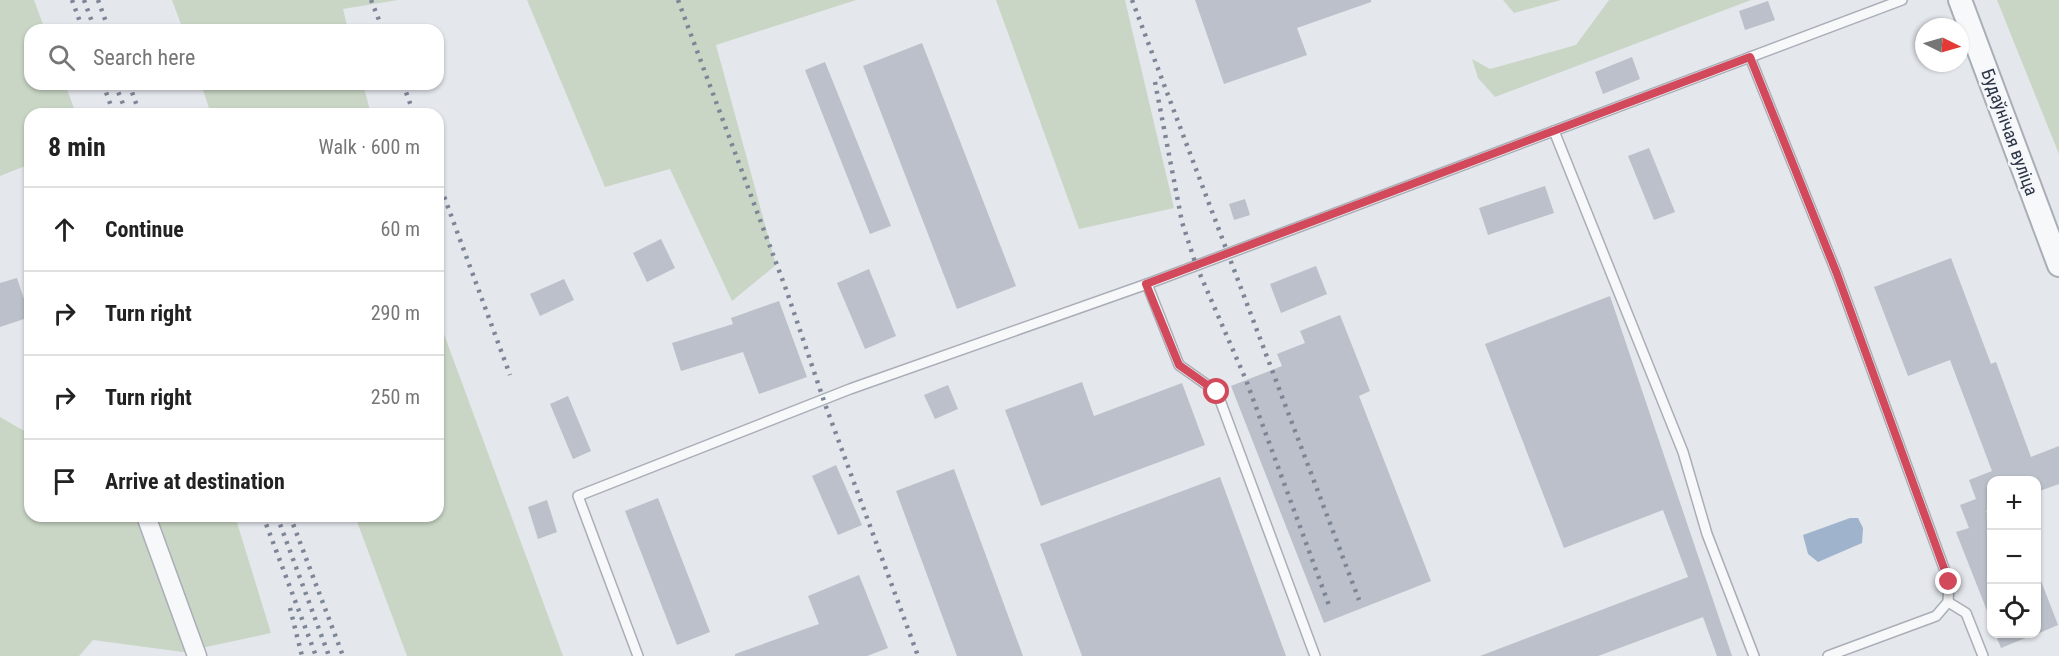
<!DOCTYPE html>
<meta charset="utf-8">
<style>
:root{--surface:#fff;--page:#f2f2f2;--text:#222;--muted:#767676;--line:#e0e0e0}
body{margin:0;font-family:"Roboto Condensed",sans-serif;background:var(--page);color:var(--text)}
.controls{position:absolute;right:18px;bottom:18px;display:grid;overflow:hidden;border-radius:12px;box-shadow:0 2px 4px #0004}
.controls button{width:54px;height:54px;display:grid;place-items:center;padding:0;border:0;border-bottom:2px solid var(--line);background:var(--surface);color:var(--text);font:30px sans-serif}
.compass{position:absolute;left:1915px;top:18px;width:54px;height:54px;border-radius:50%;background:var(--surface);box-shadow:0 2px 4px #0004;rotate:95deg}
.stop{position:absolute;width:18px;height:18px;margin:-14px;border:4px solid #d1495b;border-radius:50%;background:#fff}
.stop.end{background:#d1495b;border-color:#fff;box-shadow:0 2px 6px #0008}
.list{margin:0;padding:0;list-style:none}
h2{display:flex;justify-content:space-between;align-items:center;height:78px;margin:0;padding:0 24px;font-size:26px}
h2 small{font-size:20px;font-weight:400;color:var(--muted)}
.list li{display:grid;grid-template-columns:39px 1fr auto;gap:18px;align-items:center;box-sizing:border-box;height:84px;padding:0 24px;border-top:2px solid var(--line)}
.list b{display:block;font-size:22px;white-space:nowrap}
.list em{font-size:20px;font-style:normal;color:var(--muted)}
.icon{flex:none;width:33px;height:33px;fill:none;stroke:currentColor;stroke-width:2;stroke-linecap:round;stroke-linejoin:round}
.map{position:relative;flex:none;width:2059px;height:656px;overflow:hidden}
.search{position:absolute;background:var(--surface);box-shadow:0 2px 4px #0004;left:24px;top:24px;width:420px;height:66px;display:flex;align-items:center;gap:15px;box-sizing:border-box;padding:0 21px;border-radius:18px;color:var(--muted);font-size:22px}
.panel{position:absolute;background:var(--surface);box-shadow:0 2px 4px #0004;left:24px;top:108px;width:420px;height:414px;border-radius:18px}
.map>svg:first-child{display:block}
.green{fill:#c9d6c5}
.water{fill:#9fb4cc}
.building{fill:#bbc0ca}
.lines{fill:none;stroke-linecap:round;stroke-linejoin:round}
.service-casing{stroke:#a9aeb7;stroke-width:12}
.minor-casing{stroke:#a9aeb7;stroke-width:21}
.tertiary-casing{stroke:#a9aeb7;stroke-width:26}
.service{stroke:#f7f8fa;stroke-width:9}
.minor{stroke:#f7f8fa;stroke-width:18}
.tertiary{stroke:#f7f8fa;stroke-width:22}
.rail{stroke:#7d8696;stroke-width:4.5;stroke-dasharray:3 6;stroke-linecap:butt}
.route{stroke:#d1495b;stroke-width:8}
.labels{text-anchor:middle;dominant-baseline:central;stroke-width:5;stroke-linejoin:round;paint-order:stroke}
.street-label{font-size:18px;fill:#2b3445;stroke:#f4f6f9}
</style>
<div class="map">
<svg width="2059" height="656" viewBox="0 0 2059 656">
<rect width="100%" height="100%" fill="#e4e7ec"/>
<g class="green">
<path d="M0,0H34L45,30H30V84H65L76,114H30V164L0,176Z"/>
<path d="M172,0H398L343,9L348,30H183Z"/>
<path d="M527,0H856L716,45L776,265L732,301L670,169L605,187Z"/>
<path d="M996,0H1125L1174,208L1079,229Z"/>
<path d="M1503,0H1561L1514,13Z"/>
<path d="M1609,0H1751L1495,97L1478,78L1472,59L1490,69L1576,45Z"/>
<path d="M1997,0H2059V154Z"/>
<path d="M201,84H363L371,114H211Z"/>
<path d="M438,318L563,656H407L355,516H438Z"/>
<path d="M0,417L26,432H30V516H235L271,633L183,652L93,640L79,656H0Z"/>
</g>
<path class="water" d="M1850,518H1858L1863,528L1862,543L1818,562L1808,554L1803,535Z"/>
<g class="building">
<path d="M1195,0H1371V2L1297,28L1307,55L1224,84Z"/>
<path d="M1768,1L1775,20L1745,30L1739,11Z"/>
<path d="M922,43L1016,286L957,309L863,66Z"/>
<path d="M1632,57L1640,79L1603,94L1595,72Z"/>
<path d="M825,62L891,226L870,234L805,70Z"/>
<path d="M1649,148L1675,212L1654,220L1628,156Z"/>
<path d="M1545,186L1554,213L1488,235L1479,208Z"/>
<path d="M1245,199L1250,215L1234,220L1229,204Z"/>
<path d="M661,239L675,268L647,282L633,253Z"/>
<path d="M1951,258L1991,364L1996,362L2031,457L2059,446V484L2037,492V480H1992V509L1986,511L1992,525L1991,621L1956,532L1969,528L1960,505L1976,499L1969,480L1992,471L1950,360L1908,376L1874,287Z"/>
<path d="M1316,266L1327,294L1281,313L1270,284Z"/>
<path d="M869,269L896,336L865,349L837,283Z"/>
<path d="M17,278L30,317L0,327V283Z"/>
<path d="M564,279L574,300L540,316L530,294Z"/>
<path d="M1610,296L1732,656H1717L1703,617L1598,656H1480L1688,577L1663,510L1564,548L1485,344Z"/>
<path d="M779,301L807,377L759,394L743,352L681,371L672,343L733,324L731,318Z"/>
<path d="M1340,315L1370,391L1359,396L1431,581L1324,623L1231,386L1282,366L1277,354L1305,343L1300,331Z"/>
<path d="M1082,382L1094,416L1182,383L1205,445L1041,506L1005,410Z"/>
<path d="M948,385L958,409L935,419L924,395Z"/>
<path d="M568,396L591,451L573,459L550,404Z"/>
<path d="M836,465L862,525L838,535L812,476Z"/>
<path d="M954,469L1023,656H957L896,491Z"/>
<path d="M1220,477L1286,656H1082L1040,544Z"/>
<path d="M658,498L710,632L677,645L625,511Z"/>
<path d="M547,500L557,532L538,539L528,507Z"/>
<path d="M2038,573L2058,625L2037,634V574Z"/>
<path d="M859,575L888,648L867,656H735V654L819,624L808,596Z"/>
<path d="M1995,633H2035V634L2001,648Z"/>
</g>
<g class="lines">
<g class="service-casing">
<g id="service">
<path d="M1750,57L1837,274L1949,582L1948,602L1936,616L1828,656"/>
<path d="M1554,131L1683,452L1707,534L1754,656"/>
<path d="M1147,284L1179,365L1217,392L1315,656"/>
<path d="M1948,602L1966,613L1983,656"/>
<path d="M638,656L578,496L850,389L1147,284L1902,0"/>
</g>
</g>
<g class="minor-casing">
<path id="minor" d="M146,516L197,656"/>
</g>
<g class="tertiary-casing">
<path id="tertiary" d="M1960,0L2059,265"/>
</g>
<use href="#service" class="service"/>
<use href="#minor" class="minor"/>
<use href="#tertiary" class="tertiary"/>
<g class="rail">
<path d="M72,0L83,30"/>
<path d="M84,0L95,30"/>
<path d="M98,0L109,30"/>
<path d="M371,0L383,30"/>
<path d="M678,0L787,292L825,404L918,656"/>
<path d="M1132,0L1359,600"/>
<path d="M1155,82L1182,222L1196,265L1246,380L1330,608"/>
<path d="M103,84L114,114"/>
<path d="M115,84L127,114"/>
<path d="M129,84L140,114"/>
<path d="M403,84L414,114"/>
<path d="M438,180L510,375"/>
<path d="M263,516L316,656"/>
<path d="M277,516L329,656"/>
<path d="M290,516L343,656"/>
<path d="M290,608L302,656"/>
</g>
</g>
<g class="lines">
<path class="route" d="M1217,392L1179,365L1146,284L1750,57L1837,274L1949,582"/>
</g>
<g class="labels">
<g class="street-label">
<text transform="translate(2010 132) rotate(70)">Будаўнічая вуліца</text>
</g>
</g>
</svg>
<div class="controls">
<button>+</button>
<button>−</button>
<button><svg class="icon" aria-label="locate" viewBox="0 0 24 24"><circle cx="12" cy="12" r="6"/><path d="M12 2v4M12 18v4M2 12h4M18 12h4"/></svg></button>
</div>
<svg class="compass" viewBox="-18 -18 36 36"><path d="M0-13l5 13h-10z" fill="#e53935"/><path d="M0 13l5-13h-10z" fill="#767676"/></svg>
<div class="stop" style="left:1217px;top:392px"></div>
<div class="stop end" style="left:1949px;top:582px"></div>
<div class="search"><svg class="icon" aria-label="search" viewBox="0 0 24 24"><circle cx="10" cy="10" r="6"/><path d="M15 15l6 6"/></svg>Search here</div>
<section class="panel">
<h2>8 min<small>Walk · 600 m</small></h2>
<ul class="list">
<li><svg class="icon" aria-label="ahead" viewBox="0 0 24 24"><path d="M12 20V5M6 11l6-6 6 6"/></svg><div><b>Continue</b></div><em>60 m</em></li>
<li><svg class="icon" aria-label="right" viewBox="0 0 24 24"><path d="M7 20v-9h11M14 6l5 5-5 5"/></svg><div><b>Turn right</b></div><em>290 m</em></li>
<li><svg class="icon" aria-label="right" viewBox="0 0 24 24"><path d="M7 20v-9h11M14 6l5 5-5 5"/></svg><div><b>Turn right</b></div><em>250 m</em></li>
<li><svg class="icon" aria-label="arrive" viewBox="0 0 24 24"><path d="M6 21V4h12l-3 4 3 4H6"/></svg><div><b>Arrive at destination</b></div></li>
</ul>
</section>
</div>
